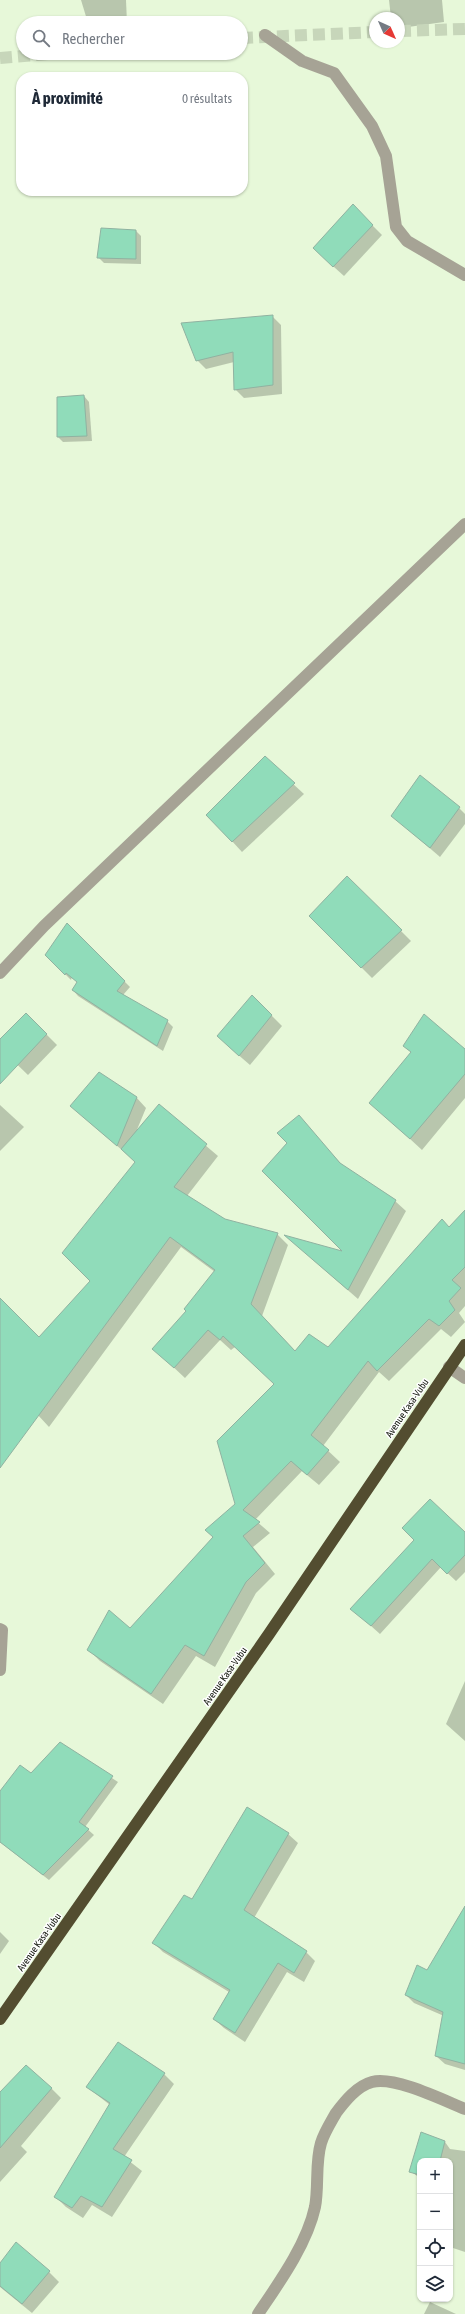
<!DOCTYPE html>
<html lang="fr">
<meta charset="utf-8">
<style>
:root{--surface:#fff;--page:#f6f6f7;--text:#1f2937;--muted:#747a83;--line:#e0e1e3}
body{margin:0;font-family:"Asap Condensed",sans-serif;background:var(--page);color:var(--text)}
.controls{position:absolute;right:12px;bottom:12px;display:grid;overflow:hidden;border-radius:8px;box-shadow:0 1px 3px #0004}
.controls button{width:36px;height:36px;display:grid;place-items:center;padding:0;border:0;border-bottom:1px solid var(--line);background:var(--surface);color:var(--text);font:20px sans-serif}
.compass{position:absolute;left:369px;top:12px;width:36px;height:36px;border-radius:50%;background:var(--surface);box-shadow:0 1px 3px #0004;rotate:135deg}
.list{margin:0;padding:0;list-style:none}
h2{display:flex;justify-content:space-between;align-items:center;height:52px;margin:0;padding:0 16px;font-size:17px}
h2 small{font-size:13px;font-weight:400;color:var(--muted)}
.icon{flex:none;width:22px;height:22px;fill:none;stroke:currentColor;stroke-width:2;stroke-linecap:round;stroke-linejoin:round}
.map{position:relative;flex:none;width:465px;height:2314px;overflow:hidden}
.search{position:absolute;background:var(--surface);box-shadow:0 1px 3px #0004;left:16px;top:16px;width:232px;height:44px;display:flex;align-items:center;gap:10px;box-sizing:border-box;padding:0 14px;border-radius:22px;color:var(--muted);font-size:15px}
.panel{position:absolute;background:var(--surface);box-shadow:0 1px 3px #0004;left:16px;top:72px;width:232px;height:124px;border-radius:16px}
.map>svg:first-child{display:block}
.shadow{fill:#0003}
.building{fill:#90dcba;stroke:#90b2a1}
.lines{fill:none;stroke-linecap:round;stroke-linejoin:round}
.minor-tunnel{stroke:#c7d6ba;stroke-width:12;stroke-dasharray:12 6;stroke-linecap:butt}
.minor{stroke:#a6a395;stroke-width:12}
.highway{stroke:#534d30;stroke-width:12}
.labels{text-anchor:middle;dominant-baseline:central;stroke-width:3;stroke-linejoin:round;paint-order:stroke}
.street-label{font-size:10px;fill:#10150b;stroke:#fff}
</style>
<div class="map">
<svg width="465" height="2314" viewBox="0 0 465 2314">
<rect width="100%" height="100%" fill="#e7f8d9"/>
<g class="shadow">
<path d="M81,0H126L127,23H88Z"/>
<path d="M389,0H442L444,22L401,28L399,18H391Z"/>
<path d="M353,206L382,235L344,276L324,258Z"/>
<path d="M136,231L141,236V264L104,263L98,257Z"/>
<path d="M272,316L281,325L282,394L244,398L235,389L234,362L206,369L197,360Z"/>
<path d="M84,396L89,402L92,441L63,442L58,437Z"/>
<path d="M265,758L304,794L242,852L208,815Z"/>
<path d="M459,808L465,814V824L440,857L403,825Z"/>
<path d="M347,877L411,941L372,978L310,916Z"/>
<path d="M67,924L130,987L123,995L167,1021L173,1027L163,1051L78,996L73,990L78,983L72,977L71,980L46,955Z"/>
<path d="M252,996L282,1026L250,1065L228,1046Z"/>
<path d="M26,1014L57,1045L28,1075L0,1048V1040Z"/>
<path d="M404,1046L465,1051V1098L422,1150L371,1103L412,1053Z"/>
<path d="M136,1097L146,1108L136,1132L159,1106L218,1156L187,1196L224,1220L277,1234L288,1245L262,1316L296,1352L328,1348L465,1212V1306L459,1313L465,1322L451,1337L441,1329L389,1381L379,1372L323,1446L340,1462L319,1485L302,1471L255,1520L270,1533L253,1547L275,1574L256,1593L215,1667L196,1656L163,1704L100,1661L89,1650L131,1630L214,1538L236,1504L275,1384L235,1347L231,1350L220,1340L185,1378L154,1349L187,1311L215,1272L181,1247L49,1427L0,1374V1306L39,1339L92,1281L136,1162L82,1116Z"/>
<path d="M0,1105L24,1127L0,1151Z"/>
<path d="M299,1117L343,1166L395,1201L406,1211L358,1299L287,1237L346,1253L288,1143Z"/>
<path d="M465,1534V1572L456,1581L441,1567L380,1634L352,1609Z"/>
<path d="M465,1681V1741L446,1724Z"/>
<path d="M60,1744L118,1782L85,1827L94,1835L49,1880L0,1842V1806Z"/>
<path d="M288,1834L298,1843L254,1918L306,1952L315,1961L304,1982L287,1972L245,2042L224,2028L214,2019L229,1992L163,1952L154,1943L192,1901Z"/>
<path d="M465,1929V2070L445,2064L436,2056L444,2016L414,2003L406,1995Z"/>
<path d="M0,1932L9,1941L0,1954Z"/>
<path d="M164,2074L174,2084L124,2157L142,2171L112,2217L92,2205L83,2218L66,2207L56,2197L110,2105L87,2087Z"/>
<path d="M51,2088L61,2098L21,2146L27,2152L0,2182V2094Z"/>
<path d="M422,2133L445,2142L450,2149L465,2151V2252L450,2247V2161H420V2178L410,2171Z"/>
<path d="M0,2264L49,2272L59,2282L32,2313L0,2287Z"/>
<path d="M430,2302L456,2314H424Z"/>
</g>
<g class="building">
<path d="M353,204L373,225L333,267L313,248Z"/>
<path d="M101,228L136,230V259L97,258Z"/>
<path d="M273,315V385L234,390L233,352L196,361L181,323Z"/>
<path d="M84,395L87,436L57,437V397Z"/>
<path d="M265,756L295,783L232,842L206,815Z"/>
<path d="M420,775L460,807L430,848L391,816Z"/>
<path d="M347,876L402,930L361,968L309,916Z"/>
<path d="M67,923L125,981L117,991L168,1020L157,1046L72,990L77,982L66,973L65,975L45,955Z"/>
<path d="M252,995L272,1015L239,1056L217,1036Z"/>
<path d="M26,1013L47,1034L0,1084V1039Z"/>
<path d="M424,1014L465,1049V1074L410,1139L369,1103L411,1052L403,1046Z"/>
<path d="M99,1072L137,1097L117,1146L70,1106Z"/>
<path d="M159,1104L207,1144L174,1187L225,1219L278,1233L251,1304L295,1351L309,1334L328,1347L442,1219L449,1227L465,1210V1267L452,1280L461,1288L449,1301L455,1310L439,1326L429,1319L377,1371L368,1361L311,1435L329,1450L307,1475L291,1461L243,1510L260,1522L243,1536L265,1563L246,1582L204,1656L185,1645L151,1694L87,1650L109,1610L130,1628L213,1537L205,1530L235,1504L217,1441L274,1384L223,1336L220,1340L208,1330L174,1368L152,1349L186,1311L184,1309L215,1270L170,1237L0,1468V1298L39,1337L90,1281L62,1253L135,1162L121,1149Z"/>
<path d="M299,1115L340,1163L396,1200L348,1290L284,1235L342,1251L262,1171L287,1143L277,1133Z"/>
<path d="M430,1499L465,1532V1555L447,1574L432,1559L371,1626L350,1609L414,1540L402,1528Z"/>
<path d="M60,1742L113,1776L79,1822L89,1829L43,1875L0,1842V1791L20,1765L31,1773Z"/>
<path d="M247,1807L289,1833L244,1910L307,1951L294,1973L278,1963L235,2033L213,2019L230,1990L152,1943L184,1895L192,1899Z"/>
<path d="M465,1906V2064L435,2056L443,2012L405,1995L417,1965L427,1970Z"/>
<path d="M118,2042L165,2073L113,2149L132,2160L102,2207L81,2196L72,2208L54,2197L110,2103L86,2087Z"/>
<path d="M26,2065L52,2088L0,2148V2092Z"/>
<path d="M421,2132L445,2141L440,2161H420V2175L409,2172Z"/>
<path d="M16,2242L50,2271L22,2304L0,2286V2263Z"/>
</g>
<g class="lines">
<g class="minor-tunnel">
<path d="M399,31L465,29"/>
<path d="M241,38L375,32"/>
<path d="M0,58L60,53"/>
</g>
<g class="minor">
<path d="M265,35L302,61L334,73L372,126L386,156L396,227L407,241L465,275"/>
<path d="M0,973L44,926L465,524"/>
<path d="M449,1367L465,1378"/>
<path d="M0,1629L2,1630L0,1670"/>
<path d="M258,2314C279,2283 307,2244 315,2207C319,2186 315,2163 321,2143C324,2133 331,2122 336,2113C345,2101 357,2086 372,2082C395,2076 443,2100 465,2109"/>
</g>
<path class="highway" d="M0,2019L269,1634L465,1345"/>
</g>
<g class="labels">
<g class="street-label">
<text transform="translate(407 1408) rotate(-56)">Avenue Kasa-Vubu</text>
<text transform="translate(225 1676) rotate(-55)">Avenue Kasa-Vubu</text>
<text transform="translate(39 1942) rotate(-55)">Avenue Kasa-Vubu</text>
</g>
</g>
</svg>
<div class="controls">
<button>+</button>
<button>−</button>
<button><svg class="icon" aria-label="locate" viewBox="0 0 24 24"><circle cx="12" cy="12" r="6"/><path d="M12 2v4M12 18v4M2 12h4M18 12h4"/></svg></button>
<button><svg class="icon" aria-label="layers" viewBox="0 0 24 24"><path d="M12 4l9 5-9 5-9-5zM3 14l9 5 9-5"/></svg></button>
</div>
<svg class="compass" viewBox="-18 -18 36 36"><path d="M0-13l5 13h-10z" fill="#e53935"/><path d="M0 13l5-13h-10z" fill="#747a83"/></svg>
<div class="search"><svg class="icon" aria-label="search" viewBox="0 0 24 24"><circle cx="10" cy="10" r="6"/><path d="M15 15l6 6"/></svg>Rechercher</div>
<section class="panel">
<h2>À proximité<small>0 résultats</small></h2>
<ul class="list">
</ul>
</section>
</div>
